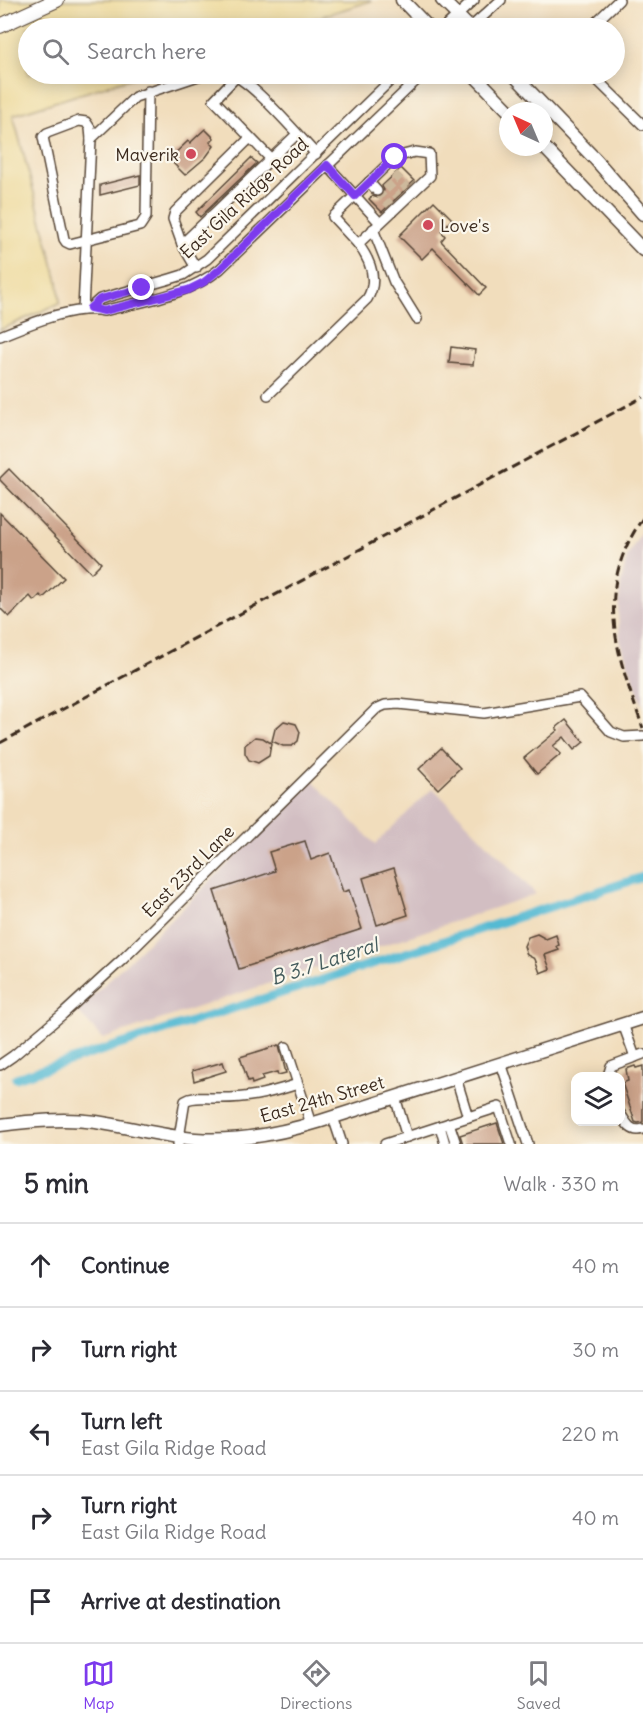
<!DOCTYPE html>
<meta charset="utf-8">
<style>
:root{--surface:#fff;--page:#f7f7f7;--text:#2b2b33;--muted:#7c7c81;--line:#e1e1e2;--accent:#7c3aed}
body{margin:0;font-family:Delius,sans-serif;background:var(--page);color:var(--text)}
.controls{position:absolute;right:18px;bottom:18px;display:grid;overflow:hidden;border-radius:12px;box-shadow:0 3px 15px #0003}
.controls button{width:54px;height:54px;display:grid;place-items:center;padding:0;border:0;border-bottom:2px solid var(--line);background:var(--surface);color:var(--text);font:30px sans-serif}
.compass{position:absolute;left:499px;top:102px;width:54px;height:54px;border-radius:50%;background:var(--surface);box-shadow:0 3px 15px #0003;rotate:316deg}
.stop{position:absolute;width:18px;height:18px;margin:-14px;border:4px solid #7c3aed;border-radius:50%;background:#fff}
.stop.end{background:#7c3aed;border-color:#fff;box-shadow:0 2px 6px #0008}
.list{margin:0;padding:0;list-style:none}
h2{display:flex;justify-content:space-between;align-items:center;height:78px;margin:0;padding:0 24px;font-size:26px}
h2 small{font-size:20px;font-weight:400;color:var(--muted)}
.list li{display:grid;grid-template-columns:39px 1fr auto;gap:18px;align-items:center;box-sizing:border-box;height:84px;padding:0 24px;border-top:2px solid var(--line)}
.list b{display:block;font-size:22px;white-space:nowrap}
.list p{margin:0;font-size:20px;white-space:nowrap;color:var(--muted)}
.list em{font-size:20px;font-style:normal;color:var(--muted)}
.icon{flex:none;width:33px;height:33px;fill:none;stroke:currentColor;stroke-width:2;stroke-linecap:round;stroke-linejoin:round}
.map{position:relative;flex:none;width:643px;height:1144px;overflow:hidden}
.search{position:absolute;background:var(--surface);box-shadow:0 3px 15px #0003;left:18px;right:18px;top:18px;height:66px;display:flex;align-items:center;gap:15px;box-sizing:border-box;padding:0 21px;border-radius:33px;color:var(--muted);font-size:22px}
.sheet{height:498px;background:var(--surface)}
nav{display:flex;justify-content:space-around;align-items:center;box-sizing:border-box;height:84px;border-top:2px solid var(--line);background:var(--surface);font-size:16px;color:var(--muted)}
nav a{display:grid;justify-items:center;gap:3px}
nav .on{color:var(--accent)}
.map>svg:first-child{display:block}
.industrial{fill:#d2bec2}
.sand{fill:#eeda9e;stroke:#94825e;stroke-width:1.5}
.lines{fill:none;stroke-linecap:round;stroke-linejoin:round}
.canal{stroke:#55bad3;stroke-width:9}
.building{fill:#cba289}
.minor-tunnel{stroke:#cdb99c;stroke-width:9;stroke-dasharray:9 4.5;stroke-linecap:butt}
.minor-casing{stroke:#564536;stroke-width:12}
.major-casing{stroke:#564536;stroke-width:15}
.highway-casing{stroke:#564536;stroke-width:16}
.minor{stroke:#fff;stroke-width:9}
.major{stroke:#fff;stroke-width:12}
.highway{stroke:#fff;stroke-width:14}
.rail{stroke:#3b2a1e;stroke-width:3;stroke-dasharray:9 4.5;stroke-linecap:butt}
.route{stroke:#7c3aed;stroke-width:8}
.poi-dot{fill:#d1495b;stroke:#fbf7ec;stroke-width:2}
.labels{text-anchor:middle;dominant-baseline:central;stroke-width:4.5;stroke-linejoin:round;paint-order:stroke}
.poi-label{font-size:18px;fill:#3b2a1e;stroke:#fbf7ec;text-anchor:end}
.street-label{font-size:18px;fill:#3b2a1e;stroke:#fbf7ec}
.water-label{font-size:20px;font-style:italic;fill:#445c5d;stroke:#fbf7ec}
</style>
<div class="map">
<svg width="643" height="1144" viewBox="0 0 643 1144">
<rect width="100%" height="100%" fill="#fbf7ec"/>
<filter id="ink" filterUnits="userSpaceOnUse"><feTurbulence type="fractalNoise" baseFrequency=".0167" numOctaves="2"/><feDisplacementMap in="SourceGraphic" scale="12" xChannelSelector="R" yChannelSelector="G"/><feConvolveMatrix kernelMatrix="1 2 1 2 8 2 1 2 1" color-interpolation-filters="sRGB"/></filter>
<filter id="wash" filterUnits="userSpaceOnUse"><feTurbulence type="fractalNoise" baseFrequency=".008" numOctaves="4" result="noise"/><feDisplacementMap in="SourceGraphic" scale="24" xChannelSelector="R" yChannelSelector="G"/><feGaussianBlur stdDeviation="1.35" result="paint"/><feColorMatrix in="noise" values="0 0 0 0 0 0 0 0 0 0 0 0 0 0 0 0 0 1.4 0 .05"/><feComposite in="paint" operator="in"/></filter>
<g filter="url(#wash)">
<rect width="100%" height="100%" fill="#f1ddbc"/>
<g class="industrial">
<path d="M643,528V707L620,640L618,613L621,582L627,557Z"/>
<path d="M313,781L375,844L433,788L536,894L103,1039L77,1011Z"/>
</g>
<path class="sand" d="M0,0H370L371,1L284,28H28V74H144L13,115L58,282L60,303L0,330Z"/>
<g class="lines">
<path class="canal" d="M16,1078L643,877"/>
</g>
<g id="blocks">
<g class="building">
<path d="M205,129L214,138L210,142L214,146L206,157L185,175L169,159L188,141L190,143Z"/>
<path d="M251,158L257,163L200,217L196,212Z"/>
<path d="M401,168L414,181L382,212L369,199L372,196L378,198L382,196L384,190L382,186Z"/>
<path d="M140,175V185L100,195V185Z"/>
<path d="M434,201L452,219L441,231L445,236L441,241L486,288L479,295L433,248L422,259L399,236Z"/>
<path d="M451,347L475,350L473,365L449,363Z"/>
<path d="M9,469L101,563L91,573L0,480V478Z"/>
<path d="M0,513L64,578L43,598L40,595L34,601L30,596L9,617L0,608Z"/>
<path d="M566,720L584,742L574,750L564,737L553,746L561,754L537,774L524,758L558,730L556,728Z"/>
<path d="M284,721L296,724L300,732L298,741L292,746H283L272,741L275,729Z"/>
<path d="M255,737L263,738L271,743L269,756L258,763L249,760L245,753V745Z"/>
<path d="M441,748L460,768L438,789L419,769Z"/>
<path d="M305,841L311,860L330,853L343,892L349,890L362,929L239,969L214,891L275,871L269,852Z"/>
<path d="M394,868L408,915L377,925L363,878Z"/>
<path d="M537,934L546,939L556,935L559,945L557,946L559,950L545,955L550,969L540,973L535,959L527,955L524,946L528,937Z"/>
<path d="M279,1045L286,1073L278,1075L277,1072L262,1076L263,1080L252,1084L251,1080L248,1081L240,1057Z"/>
<path d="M223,1062L226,1071L194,1081L192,1071Z"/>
<path d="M635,1066L636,1068L643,1066V1122L638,1123L635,1122L622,1083L628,1081L626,1069Z"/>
<path d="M497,1123L504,1144H463L460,1135Z"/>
</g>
</g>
</g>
<g filter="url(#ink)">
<use href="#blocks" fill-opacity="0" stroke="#564536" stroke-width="1.5"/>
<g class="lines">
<g class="minor-tunnel">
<path d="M394,174L407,188"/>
<path d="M386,183L398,196"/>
<path d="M377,191L390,205"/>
</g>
<g class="minor-casing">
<g id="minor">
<path d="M444,28L474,0"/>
<path d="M470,28L501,0"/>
<path d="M590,28L619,0"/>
<path d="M231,74C253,82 297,134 316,154"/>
<path d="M591,74L643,125"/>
<path d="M237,76L214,100L271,159"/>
<path d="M91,139L90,128L86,122L79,121L47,133L43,137L64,239L66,242L70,244L140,226L146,217L148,91"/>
<path d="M415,152L429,154L430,176L358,244L333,217L395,157Z"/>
<path d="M327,165L379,222"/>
<path d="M369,182L377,191"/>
<path d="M373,229L394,282L417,319"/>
<path d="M182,244L173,219L175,212L250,138"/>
<path d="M196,268L182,244L297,134"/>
<path d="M90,308L100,299L170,279L183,275L207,259L397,74"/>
<path d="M83,310L91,139L135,97L204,74"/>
<path d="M0,336C30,324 72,305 104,311C146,300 186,296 220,269L423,74"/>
<path d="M268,395L367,299C379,280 370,260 358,244"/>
<path d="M623,1024L635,1057"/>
<path d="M286,1047L311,1124"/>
<path d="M501,1063L528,1144"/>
<path d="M0,1065L13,1056L63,1014L123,959L376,709L385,705L398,704L484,713L580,697L611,732L624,737L643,736"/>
<path d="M608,1076L611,1066L643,1054"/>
<path d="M456,1078L468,1117"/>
<path d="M395,1097L407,1137"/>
<path d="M620,1113C626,1123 631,1133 643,1129"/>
<path d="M333,1117L342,1144"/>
<path d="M449,1123L456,1144"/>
<path d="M440,1126L445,1144"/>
<path d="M178,1144L185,1101C193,1096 203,1098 213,1098C247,1099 266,1094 298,1084"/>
<path d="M385,1144L499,1107L511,1144"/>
</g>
</g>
<g class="major-casing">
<g id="major">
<path d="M402,0L429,28"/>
<path d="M442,0L470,28"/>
<path d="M473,74L509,111"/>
<path d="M513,74L596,160L643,214"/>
<path d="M544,147L643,250"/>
<path d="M0,1125C32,1121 64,1118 96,1122C129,1127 161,1136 195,1139C238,1142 279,1134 321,1121L643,1018"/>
</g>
</g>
<g class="highway-casing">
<path id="highway" d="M0,26L57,0"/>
</g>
<use href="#minor" class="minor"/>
<use href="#major" class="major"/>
<use href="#highway" class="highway"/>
<g class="rail">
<path d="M643,518C593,589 616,653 643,728"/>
<path d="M0,743L643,397"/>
</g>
</g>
</g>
<g class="lines" filter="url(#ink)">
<path class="route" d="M142,288L100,299L90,308L104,311L188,290L204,282L220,269L327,165L355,196L395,157"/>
</g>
<g class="poi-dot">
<circle cx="191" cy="154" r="6"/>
<circle cx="428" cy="225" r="6"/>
</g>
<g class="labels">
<g class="poi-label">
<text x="179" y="154">Maverik</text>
<text x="440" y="225" text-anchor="start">Love's</text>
</g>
<g class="street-label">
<text transform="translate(244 198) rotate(-43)">East Gila Ridge Road</text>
<text transform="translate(188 871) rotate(-45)">East 23rd Lane</text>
<text transform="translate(322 1099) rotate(-16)">East 24th Street</text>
</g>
<g class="water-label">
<text transform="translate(324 961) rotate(-18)">B 3.7 Lateral</text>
</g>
</g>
</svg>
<div class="controls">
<button><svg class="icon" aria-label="layers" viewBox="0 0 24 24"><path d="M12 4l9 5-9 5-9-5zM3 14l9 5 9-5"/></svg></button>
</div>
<svg class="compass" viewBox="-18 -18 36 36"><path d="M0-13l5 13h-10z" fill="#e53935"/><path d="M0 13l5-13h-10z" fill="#7c7c81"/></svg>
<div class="stop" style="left:395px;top:157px"></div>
<div class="stop end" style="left:142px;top:288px"></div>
<div class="search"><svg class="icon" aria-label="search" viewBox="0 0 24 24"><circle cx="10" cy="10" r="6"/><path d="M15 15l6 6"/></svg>Search here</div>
</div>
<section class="sheet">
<h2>5 min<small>Walk · 330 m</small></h2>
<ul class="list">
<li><svg class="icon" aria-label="ahead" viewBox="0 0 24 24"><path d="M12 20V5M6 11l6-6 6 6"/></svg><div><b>Continue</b></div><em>40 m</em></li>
<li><svg class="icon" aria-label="right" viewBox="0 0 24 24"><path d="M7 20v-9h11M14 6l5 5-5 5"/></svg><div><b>Turn right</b></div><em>30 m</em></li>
<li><svg class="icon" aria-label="left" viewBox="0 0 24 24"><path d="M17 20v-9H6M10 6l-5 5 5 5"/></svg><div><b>Turn left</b><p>East Gila Ridge Road</p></div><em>220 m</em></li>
<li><svg class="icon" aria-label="right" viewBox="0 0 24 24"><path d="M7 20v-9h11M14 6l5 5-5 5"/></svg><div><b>Turn right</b><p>East Gila Ridge Road</p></div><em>40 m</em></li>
<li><svg class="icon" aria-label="arrive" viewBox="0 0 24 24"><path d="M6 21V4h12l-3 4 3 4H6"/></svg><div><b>Arrive at destination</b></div></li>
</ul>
</section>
<nav>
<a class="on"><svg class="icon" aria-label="map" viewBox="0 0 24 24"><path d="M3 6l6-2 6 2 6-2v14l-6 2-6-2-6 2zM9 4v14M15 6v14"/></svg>Map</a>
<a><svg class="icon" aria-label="directions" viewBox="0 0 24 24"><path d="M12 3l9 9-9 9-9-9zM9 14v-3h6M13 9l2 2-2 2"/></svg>Directions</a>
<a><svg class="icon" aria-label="saved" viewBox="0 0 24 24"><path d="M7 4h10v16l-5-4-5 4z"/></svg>Saved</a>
</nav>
